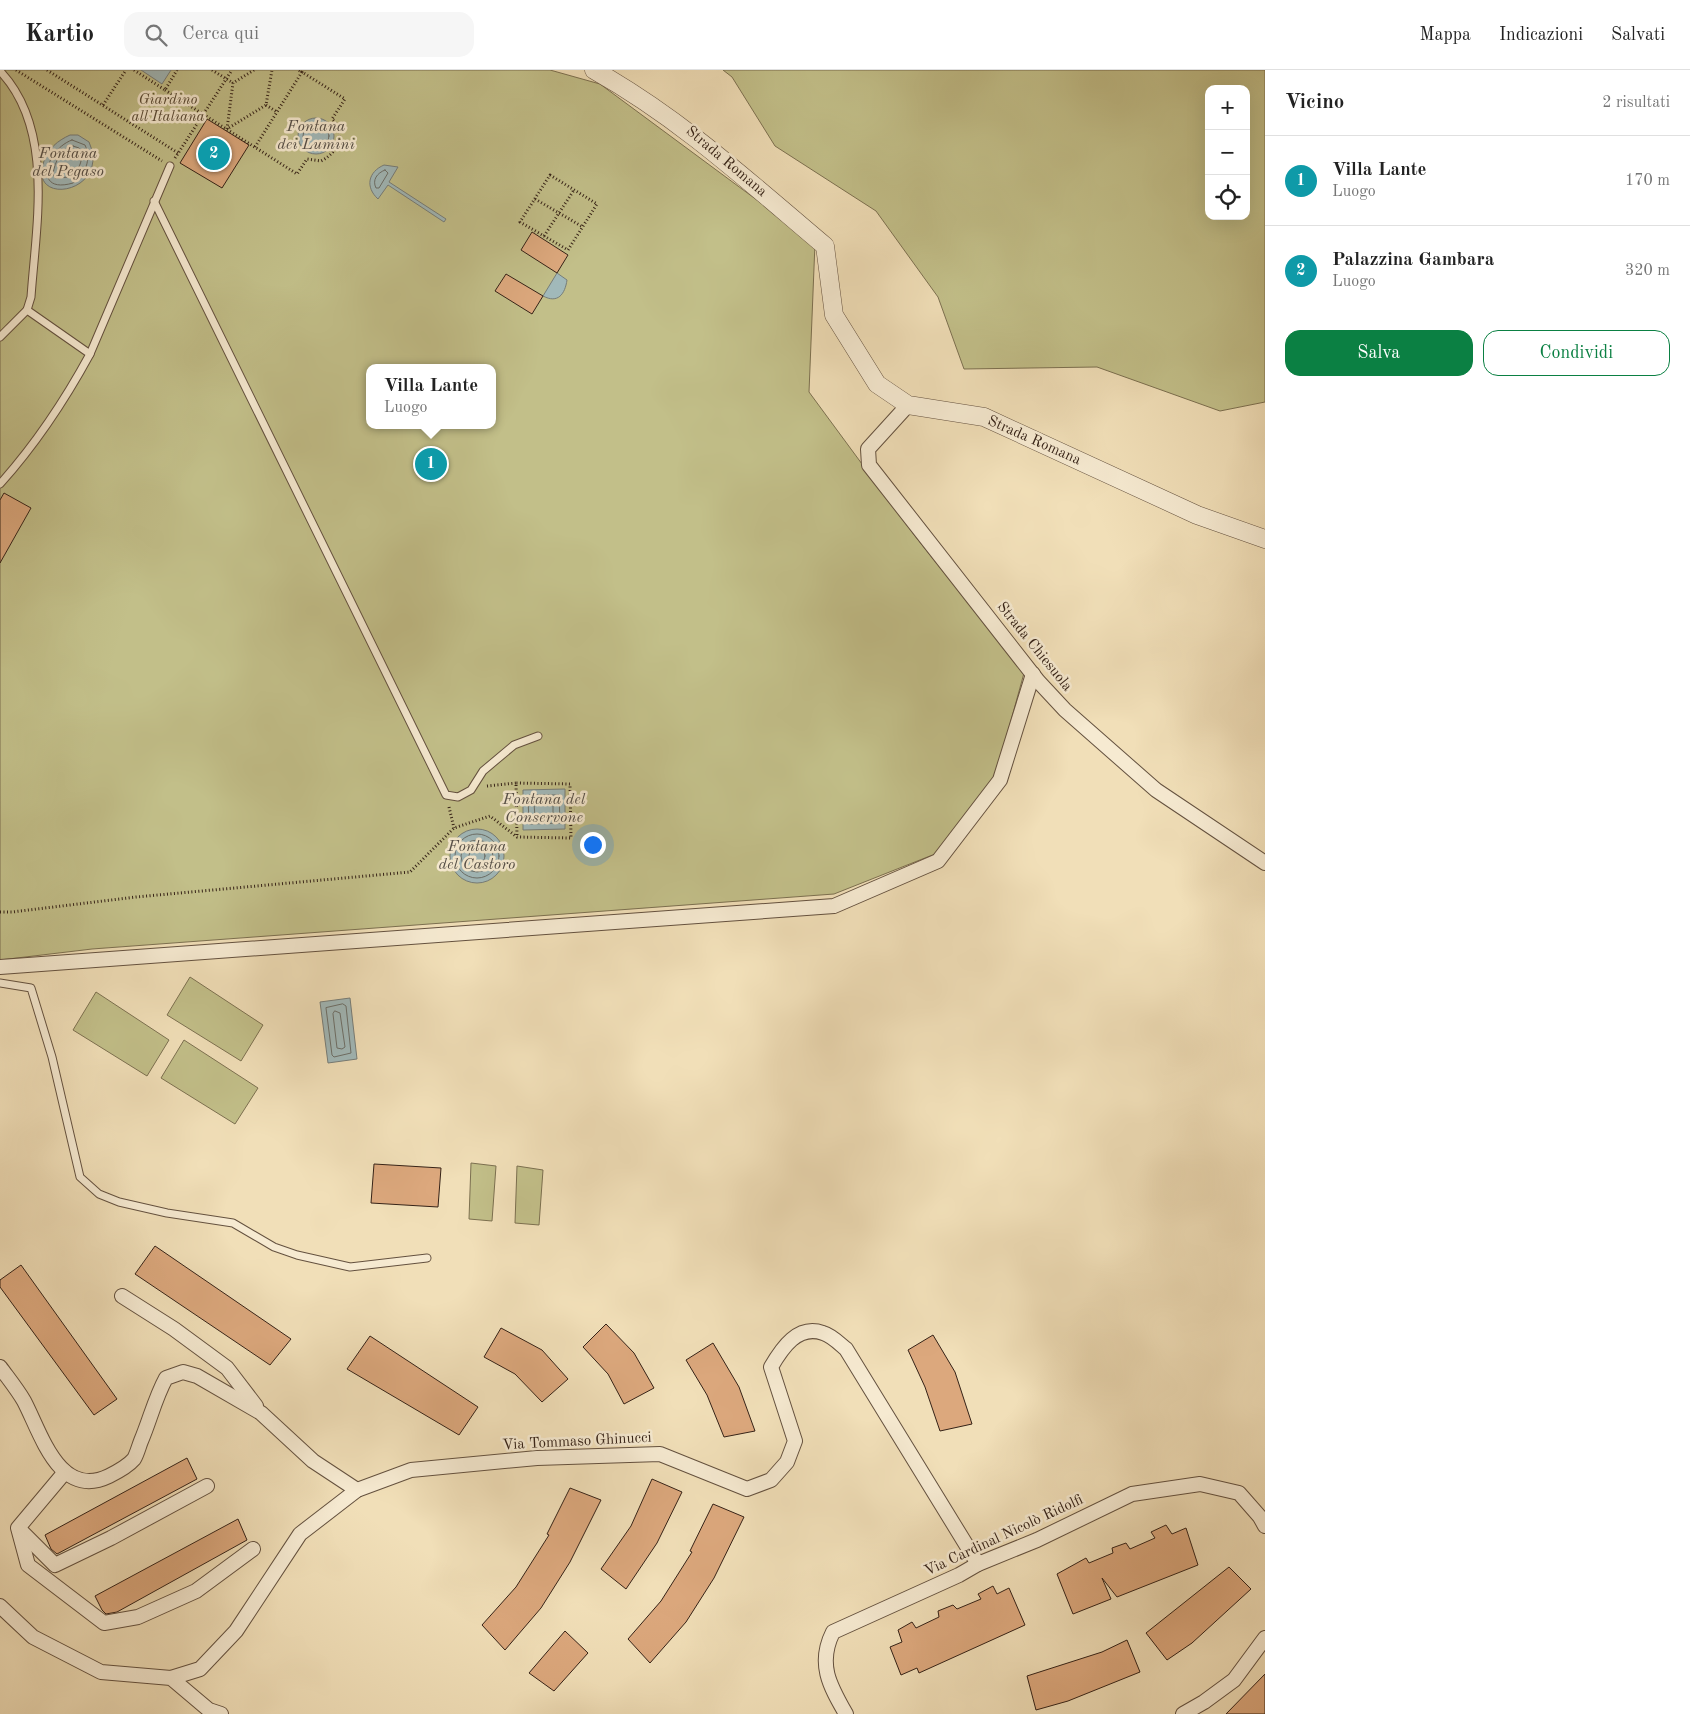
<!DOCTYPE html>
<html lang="it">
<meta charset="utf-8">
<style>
:root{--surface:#fff;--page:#f6f6f6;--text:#222;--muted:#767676;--line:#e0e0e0;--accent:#0b8043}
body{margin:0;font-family:"Old Standard TT",serif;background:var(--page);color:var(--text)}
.controls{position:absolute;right:15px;top:15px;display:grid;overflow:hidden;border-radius:10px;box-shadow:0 5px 20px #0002}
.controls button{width:45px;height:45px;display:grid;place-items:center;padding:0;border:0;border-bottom:1px solid var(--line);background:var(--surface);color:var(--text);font:25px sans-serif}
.you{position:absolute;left:592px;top:774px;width:18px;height:18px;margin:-12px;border:4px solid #fff;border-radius:50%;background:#1a73e8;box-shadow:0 0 0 8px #1a73e833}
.badge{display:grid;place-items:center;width:32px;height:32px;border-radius:50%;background:var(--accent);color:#fff;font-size:16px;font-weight:700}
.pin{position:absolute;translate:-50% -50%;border:2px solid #fff;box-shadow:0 1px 5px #0006}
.popup{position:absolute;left:366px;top:294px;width:130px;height:65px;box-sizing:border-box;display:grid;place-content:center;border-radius:10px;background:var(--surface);filter:drop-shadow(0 1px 4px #0005);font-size:16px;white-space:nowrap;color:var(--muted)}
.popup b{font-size:19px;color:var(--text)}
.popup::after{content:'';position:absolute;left:50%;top:100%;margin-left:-10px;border:10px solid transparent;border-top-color:var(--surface)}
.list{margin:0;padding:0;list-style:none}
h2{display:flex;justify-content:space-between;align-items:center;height:65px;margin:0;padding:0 20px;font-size:21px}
h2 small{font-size:16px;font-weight:400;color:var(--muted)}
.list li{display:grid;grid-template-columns:32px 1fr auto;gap:15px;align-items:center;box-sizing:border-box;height:90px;padding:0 20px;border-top:1px solid var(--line)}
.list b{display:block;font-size:19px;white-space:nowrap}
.list p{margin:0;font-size:16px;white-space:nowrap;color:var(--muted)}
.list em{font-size:16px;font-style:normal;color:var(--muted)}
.actions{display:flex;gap:10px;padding:15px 20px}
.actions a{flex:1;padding:11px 0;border:1px solid var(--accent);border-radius:15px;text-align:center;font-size:18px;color:var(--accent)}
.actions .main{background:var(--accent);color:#fff}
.icon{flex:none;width:28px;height:28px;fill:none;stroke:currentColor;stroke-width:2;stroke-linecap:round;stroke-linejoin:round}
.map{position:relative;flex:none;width:1265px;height:1644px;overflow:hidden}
header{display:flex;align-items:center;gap:30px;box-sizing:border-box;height:70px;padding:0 25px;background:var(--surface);border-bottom:1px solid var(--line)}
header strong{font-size:24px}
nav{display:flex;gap:28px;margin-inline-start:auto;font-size:18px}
.search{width:350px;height:45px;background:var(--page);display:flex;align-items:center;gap:12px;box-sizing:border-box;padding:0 18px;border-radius:15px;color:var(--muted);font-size:19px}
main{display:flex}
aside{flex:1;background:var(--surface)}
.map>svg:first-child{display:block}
.green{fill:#c2bf89;stroke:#7c7050;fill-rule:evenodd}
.water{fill:#a1b9ba;stroke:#767d79}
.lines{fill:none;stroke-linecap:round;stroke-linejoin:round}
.shore{stroke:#6b6e68;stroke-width:1}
.building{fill:#dca87d;stroke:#352217}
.service-casing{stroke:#64513f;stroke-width:9}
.minor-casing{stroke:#64513f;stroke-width:16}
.tertiary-casing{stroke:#64513f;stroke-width:19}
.path{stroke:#352217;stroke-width:3;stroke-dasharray:1 2.5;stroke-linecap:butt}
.service{stroke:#f6ead1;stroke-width:7}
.minor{stroke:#f6ead1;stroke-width:14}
.tertiary{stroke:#f6ead1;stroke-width:18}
.labels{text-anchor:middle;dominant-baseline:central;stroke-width:5;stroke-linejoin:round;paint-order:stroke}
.park-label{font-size:15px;font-style:italic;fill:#584934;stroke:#f6ead1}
.street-label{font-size:15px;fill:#352217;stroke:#f6ead1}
.water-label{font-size:16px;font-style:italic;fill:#554f48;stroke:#f6ead1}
</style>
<header>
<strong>Kartio</strong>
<div class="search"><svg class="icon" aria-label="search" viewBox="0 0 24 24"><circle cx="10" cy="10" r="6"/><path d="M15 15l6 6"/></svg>Cerca qui</div>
<nav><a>Mappa</a><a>Indicazioni</a><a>Salvati</a></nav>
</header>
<main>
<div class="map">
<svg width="1265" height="1644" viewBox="0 0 1265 1644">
<rect width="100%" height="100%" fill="#f1dfb8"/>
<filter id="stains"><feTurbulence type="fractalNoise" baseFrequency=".004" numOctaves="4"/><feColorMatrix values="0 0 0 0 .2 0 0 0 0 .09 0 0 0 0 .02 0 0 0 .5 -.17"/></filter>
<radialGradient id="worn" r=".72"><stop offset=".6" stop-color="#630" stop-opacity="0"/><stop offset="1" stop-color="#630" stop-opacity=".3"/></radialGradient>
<g class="green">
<path d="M0,0H550L600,14L815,173L809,322L915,466L1024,603L995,709L935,784L834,824L92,879L0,890ZM370,298H492V355H370Z"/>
<path d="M723,0H1265V332L1220,341L1097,297L964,299L938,227L876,141L775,76L732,7ZM1209,19H1246V146H1209Z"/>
<path d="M190,907L263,955L241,991L167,945Z"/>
<path d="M96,922L169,970L147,1006L73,960Z"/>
<path d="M184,970L258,1018L235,1054L161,1008Z"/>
<path d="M471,1093L496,1096L492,1151L469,1149Z"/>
<path d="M517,1096L543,1100L539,1155L515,1153Z"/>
</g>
<g class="water">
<path d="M141,0H171L162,14Z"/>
<circle cx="316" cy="66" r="18"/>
<path d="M70,65H78L89,72C112,123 27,138 44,91C49,78 57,71 70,65Z"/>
<path d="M384,95L398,97L389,112L446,149L444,152L388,115L378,129C365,117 368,102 384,95Z"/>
<path d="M557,203L567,210C565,224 558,234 543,226Z"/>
<path d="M565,719V759L523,760V720Z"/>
<circle cx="477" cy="786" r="27"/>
<path d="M350,928L357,989L328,993L320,932Z"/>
</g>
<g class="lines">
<g class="shore">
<circle cx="316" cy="66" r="13"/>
<path d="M72,70L85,75C92,90 85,104 73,113C32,125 46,79 72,70Z"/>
<path d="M73,76L79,78C85,89 79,100 70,107L55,108L53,104C55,91 60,81 73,76Z"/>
<path d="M385,100L388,103L379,118H376C372,110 377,103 385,100Z"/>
<path d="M530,725H559L560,753L529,754L528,727Z"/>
<path d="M537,731H553V747H535L534,733Z"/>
<circle cx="477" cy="786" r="22"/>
<circle cx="477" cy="786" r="16"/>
<circle cx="477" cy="786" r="8"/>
<path d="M343,934L346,936L351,983L334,987L332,985L326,938Z"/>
<path d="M335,941L340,943L345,977L342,979L337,978L333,944Z"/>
</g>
</g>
<g class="building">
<path d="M207,49L249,75L222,118L180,93Z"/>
<path d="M532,162L568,185L557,203L521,180Z"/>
<path d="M506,204L543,226L532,244L495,221Z"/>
<path d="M4,423L31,438L0,493V430Z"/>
<path d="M374,1094L441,1098L438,1137L371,1133Z"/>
<path d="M155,1176L291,1269L270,1295L135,1204Z"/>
<path d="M21,1195L117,1329L94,1345L0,1217V1210Z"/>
<path d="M606,1254L634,1283L654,1318L624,1334L608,1304L583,1277Z"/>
<path d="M501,1258L542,1280L568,1309L542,1332L515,1304L484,1287Z"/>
<path d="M933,1265L955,1302L972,1354L940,1361L925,1317L908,1280Z"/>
<path d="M370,1266L478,1337L459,1365L347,1299Z"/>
<path d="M713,1273L739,1317L755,1361L724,1367L707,1325L686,1290Z"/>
<path d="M187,1388L197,1409L57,1484L51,1479L45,1465Z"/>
<path d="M652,1409L682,1422L657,1473L626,1519L601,1499L631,1456Z"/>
<path d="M570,1418L601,1430L570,1492L541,1538L505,1580L482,1555L516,1517L549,1465L547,1464Z"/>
<path d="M713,1434L744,1447L714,1508L686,1552L650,1593L628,1569L661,1531L692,1482L690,1481Z"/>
<path d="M238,1449L247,1470L117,1542L106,1544L102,1540L95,1526Z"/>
<path d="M1166,1455L1172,1464L1186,1458L1198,1495L1117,1527L1102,1508L1111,1529L1073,1544L1057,1504L1086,1488L1089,1493L1113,1483L1112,1478L1126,1473L1130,1479L1155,1468L1151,1462Z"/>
<path d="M1229,1497L1251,1519L1192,1573L1167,1590L1146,1563Z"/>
<path d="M993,1516L997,1524L1009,1518L1025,1555L919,1603L917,1598L901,1605L890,1577L902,1572L898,1560L912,1552L916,1558L939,1547L938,1541L953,1535L957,1539L981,1529L978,1524Z"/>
<path d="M565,1561L588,1583L554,1621L529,1603Z"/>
<path d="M1127,1570L1140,1602L1068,1631L1036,1640L1027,1606L1102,1582Z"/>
<path d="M1265,1604V1644H1226Z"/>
</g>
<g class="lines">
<g class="service-casing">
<g id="service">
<path d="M0,1C55,59 36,155 31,227L27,240L90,284C65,330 35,375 0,414"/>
<path d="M154,131L446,725L458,727L471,720L483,701L514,675L538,666"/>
<path d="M0,267L27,240"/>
<path d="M90,284L170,96"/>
<path d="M0,913L31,918L52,987L80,1107L99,1124L119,1132L167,1143L233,1153L274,1177L297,1185L350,1197L427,1188"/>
</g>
</g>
<g class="minor-casing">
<g id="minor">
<path d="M908,335L868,379L869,395L1038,611L1065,640L1156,720L1265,793"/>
<path d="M0,897L834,836L938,791L1000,710L1033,604"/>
<path d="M122,1226L174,1259L227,1298L256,1336"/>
<path d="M0,1297C8,1308 17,1319 24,1331C41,1363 59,1430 109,1406C117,1402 128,1396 134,1389C137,1384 139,1376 141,1371C150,1350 155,1328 166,1308L183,1302L197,1306L261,1343L313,1391L357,1420"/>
<path d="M65,1402L18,1458L28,1495L104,1553L138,1547L196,1521L253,1479"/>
<path d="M21,1461L55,1495L111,1468L207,1416"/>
<path d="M0,1536L33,1567L101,1602L171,1608L209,1640L221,1644"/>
<path d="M171,1608L200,1599L236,1561L300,1464L357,1420L411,1400L537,1388L660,1384L747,1419L771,1410L787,1392L795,1371L771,1297C782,1278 798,1254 823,1263C831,1265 840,1274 846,1279L978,1494"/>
<path d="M846,1644C830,1616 817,1594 833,1562L959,1505L978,1494L1037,1470L1132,1424L1200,1414L1239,1423L1260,1447L1265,1456"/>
<path d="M1183,1644L1204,1632L1234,1610L1265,1568"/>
</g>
</g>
<g class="tertiary-casing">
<path id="tertiary" d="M594,0C681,49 749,112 825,176L834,245L877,314L908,335L984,347L1197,445L1265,469"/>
</g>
<g class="path">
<path d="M16,0L162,91"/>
<path d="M47,0L178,83"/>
<path d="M134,0L165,20L177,0"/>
<path d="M212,0L233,13"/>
<path d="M254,0L233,13L227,59L266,35L272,0"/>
<path d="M165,20L297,104L307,89L321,91C338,83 347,62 332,49L345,29L302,2L303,0"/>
<path d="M103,35L126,0"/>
<path d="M266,35L277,42"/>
<path d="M255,77L302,2L298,0"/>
<path d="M175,88L232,0"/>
<path d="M550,105L597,134L568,180L520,152Z"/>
<path d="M535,129L583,157"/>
<path d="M544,166L574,120"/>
<path d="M487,716L516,713"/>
<path d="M449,737L454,758"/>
<path d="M0,842H12L136,827L410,802L454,758L490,746L517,767L571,768L570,714L516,713L517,767"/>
</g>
<use href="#service" class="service"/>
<use href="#minor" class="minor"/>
<use href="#tertiary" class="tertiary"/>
</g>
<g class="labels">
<g class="park-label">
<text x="168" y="30">Giardino<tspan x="168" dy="17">all'Italiana</tspan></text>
</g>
<g class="street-label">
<text transform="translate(726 92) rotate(40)">Strada Romana</text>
<text transform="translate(1034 371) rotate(24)">Strada Romana</text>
<text transform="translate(1034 577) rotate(51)">Strada Chiesuola</text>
<text transform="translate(577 1372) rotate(-3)">Via Tommaso Ghinucci</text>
<text transform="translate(1004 1466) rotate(-25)">Via Cardinal Nicolò Ridolfi</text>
</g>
<g class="water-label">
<text x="316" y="57">Fontana<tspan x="316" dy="18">dei Lumini</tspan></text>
<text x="68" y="84">Fontana<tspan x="68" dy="18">del Pegaso</tspan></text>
<text x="544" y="730">Fontana del<tspan x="544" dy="18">Conservone</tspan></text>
<text x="477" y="777">Fontana<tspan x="477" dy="18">del Castoro</tspan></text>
</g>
</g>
<rect width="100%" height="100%" filter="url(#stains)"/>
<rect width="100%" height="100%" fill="url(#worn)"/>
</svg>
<div class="controls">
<button>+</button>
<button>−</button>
<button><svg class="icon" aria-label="locate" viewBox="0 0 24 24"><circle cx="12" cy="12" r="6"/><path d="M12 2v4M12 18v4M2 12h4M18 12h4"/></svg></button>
</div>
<div class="you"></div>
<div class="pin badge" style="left:431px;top:394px;background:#0f9aa8">1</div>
<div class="popup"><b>Villa Lante</b>Luogo</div>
<div class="pin badge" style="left:214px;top:84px;background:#0f9aa8">2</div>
</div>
<aside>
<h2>Vicino<small>2 risultati</small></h2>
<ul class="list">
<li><span class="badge" style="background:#0f9aa8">1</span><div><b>Villa Lante</b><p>Luogo</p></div><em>170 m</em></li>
<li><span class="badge" style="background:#0f9aa8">2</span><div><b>Palazzina Gambara</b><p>Luogo</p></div><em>320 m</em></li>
</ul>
<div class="actions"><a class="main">Salva</a><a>Condividi</a></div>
</aside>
</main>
